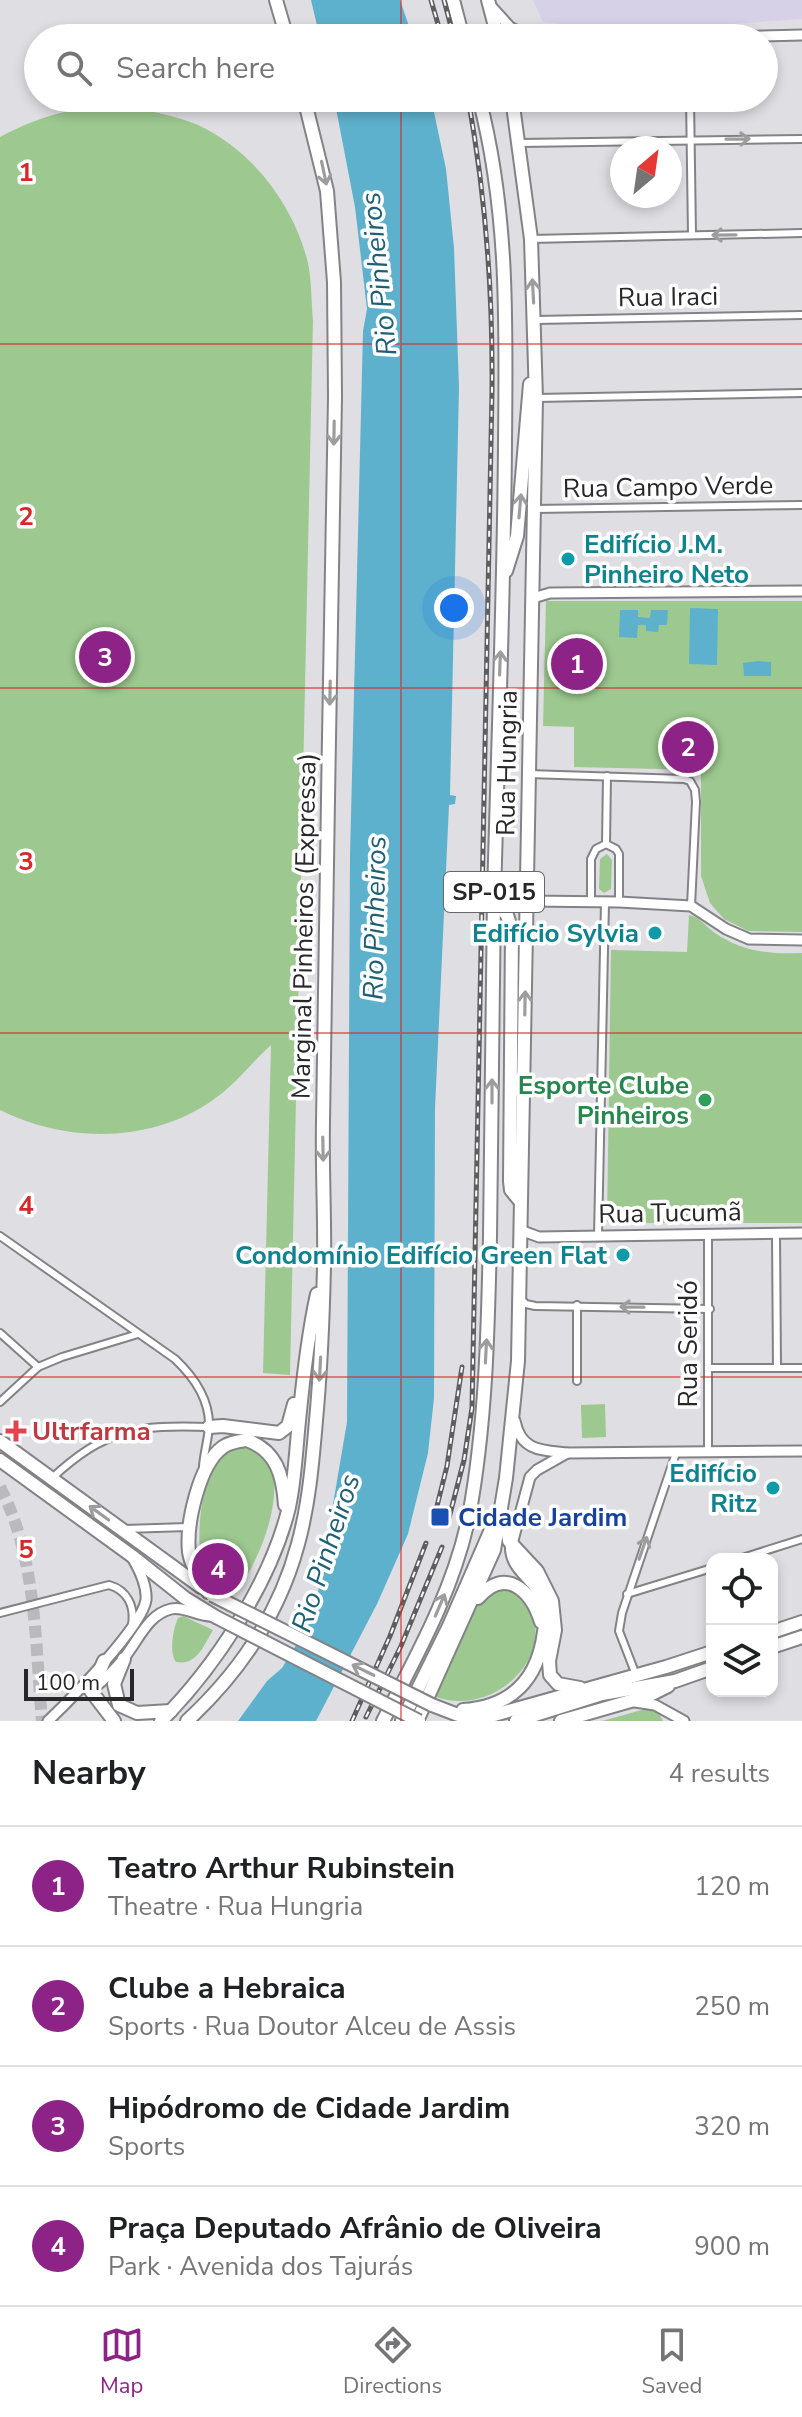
<!DOCTYPE html>
<meta charset="utf-8">
<style>
:root{--surface:#fff;--page:#f2f2f2;--text:#202124;--muted:#757577;--line:#e0e0e0;--accent:#8d2387}
body{margin:0;font-family:"Nunito Sans",sans-serif;background:var(--page);color:var(--text)}
.controls{position:absolute;right:24px;bottom:24px;display:grid;overflow:hidden;border-radius:16px;box-shadow:0 4px 12px #0003}
.controls button{width:72px;height:72px;display:grid;place-items:center;padding:0;border:0;border-bottom:2px solid var(--line);background:var(--surface);color:var(--text);font:40px sans-serif}
.compass{position:absolute;left:610px;top:136px;width:72px;height:72px;border-radius:50%;background:var(--surface);box-shadow:0 4px 12px #0003;rotate:29deg}
.scale{position:absolute;left:24px;bottom:20px;width:110px;box-sizing:border-box;padding-left:8px;border:4px solid #272628;border-top:0;font-size:22px;line-height:28px;white-space:nowrap;color:#272628;-webkit-text-stroke:6px #fff;paint-order:stroke}
.you{position:absolute;left:454px;top:608px;width:28px;height:28px;margin:-20px;border:6px solid #fff;border-radius:50%;background:#1a73e8;box-shadow:0 0 0 12px #1a73e833}
.badge{display:grid;place-items:center;width:52px;height:52px;border-radius:50%;background:var(--accent);color:#fff;font-size:26px;font-weight:700}
.pin{position:absolute;translate:-50% -50%;border:4px solid #fff;box-shadow:0 2px 8px #0006}
.list{margin:0;padding:0;list-style:none}
h2{display:flex;justify-content:space-between;align-items:center;height:104px;margin:0;padding:0 32px;font-size:34px}
h2 small{font-size:26px;font-weight:400;color:var(--muted)}
.list li{display:grid;grid-template-columns:52px 1fr auto;gap:24px;align-items:center;box-sizing:border-box;height:120px;padding:0 32px;border-top:2px solid var(--line)}
.list b{display:block;font-size:30px;white-space:nowrap}
.list p{margin:0;font-size:26px;white-space:nowrap;color:var(--muted)}
.list em{font-size:26px;font-style:normal;color:var(--muted)}
.icon{flex:none;width:44px;height:44px;fill:none;stroke:currentColor;stroke-width:2;stroke-linecap:round;stroke-linejoin:round}
.map{position:relative;flex:none;width:802px;height:1721px;overflow:hidden}
.search{position:absolute;background:var(--surface);box-shadow:0 4px 12px #0003;left:24px;right:24px;top:24px;height:88px;display:flex;align-items:center;gap:20px;box-sizing:border-box;padding:0 28px;border-radius:44px;color:var(--muted);font-size:30px}
.sheet{height:584px;background:var(--surface)}
nav{display:flex;justify-content:space-around;align-items:center;box-sizing:border-box;height:112px;border-top:2px solid var(--line);background:var(--surface);font-size:22px;color:var(--muted)}
nav a{display:grid;justify-items:center;gap:4px}
nav .on{color:var(--accent)}
.map>svg:first-child{display:block}
.commercial{fill:#d6d1e7}
.green{fill:#9dc990}
.water{fill:#5db1cd}
.lines{fill:none;stroke-linecap:round;stroke-linejoin:round}
.highway-tunnel{stroke:#bab9be;stroke-width:12;stroke-dasharray:12 6;stroke-linecap:butt}
.street-casing{stroke:#838287;stroke-width:10}
.secondary-casing{stroke:#838287;stroke-width:13}
.highway-casing{stroke:#838287;stroke-width:16}
.street{stroke:#fff;stroke-width:6}
.secondary{stroke:#fff;stroke-width:9}
.highway{stroke:#fff;stroke-width:12}
.rail-casing{stroke:#5e5d5f;stroke-width:5}
.rail{stroke:#fff;stroke-width:2;stroke-dasharray:6;stroke-linecap:butt}
.highway-bridge-casing{stroke:#838287;stroke-width:16;stroke-linecap:butt}
.highway-bridge{stroke:#fff;stroke-width:12}
.oneway{stroke:#9e9d9e}
.grid{fill:none;stroke:#d62828;stroke-width:2;stroke-opacity:0.55}
.culture-dot{fill:#0f9aa8;stroke:#fff;stroke-width:3}
.leisure-dot{fill:#2e9e5b;stroke:#fff;stroke-width:3}
.health-dot{fill:#e0444e;stroke:#fff;stroke-width:3}
.transit-dot{fill:#1a4fb4;stroke:#fff;stroke-width:3}
.labels{text-anchor:middle;dominant-baseline:central;stroke-width:7;stroke-linejoin:round;paint-order:stroke}
.shield{fill:#fff;stroke:#686768;stroke-width:2}
.shield-label{font-size:24px;font-weight:bold;fill:#272628}
.street-label{font-size:26px;fill:#272628;stroke:#fff}
.culture-label{font-size:26px;font-weight:bold;fill:#0d838f;stroke:#fff;text-anchor:end}
.leisure-label{font-size:26px;font-weight:bold;fill:#27864d;stroke:#fff;text-anchor:end}
.health-label{font-size:26px;font-weight:bold;fill:#be3a42;stroke:#fff;text-anchor:start}
.transit-label{font-size:26px;font-weight:bold;fill:#164399;stroke:#fff;text-anchor:start}
.water-label{font-size:28px;font-style:italic;fill:#1d6074;stroke:#fff}
.grid-label{font-size:26px;text-anchor:middle;font-weight:bold;fill:#d62828;stroke:#fff;stroke-width:7;stroke-linejoin:round;paint-order:stroke}
</style>
<div class="map">
<svg width="802" height="1721" viewBox="0 0 802 1721">
<rect width="100%" height="100%" fill="#dfdee3"/>
<path class="commercial" d="M533,0H802V19L676,28L589,27L543,22Z"/>
<g class="green">
<path d="M115,105C143,110 172,114 198,125C252,150 292,203 307,259C312,278 311,301 313,320L290,1375L263,1373L271,1045C251,1063 236,1084 213,1100C150,1144 66,1143 0,1110V137C42,115 68,109 115,105Z"/>
<path d="M546,601H802V932L748,931L724,919L710,903L701,876V770L574,767V727L543,726Z"/>
<path d="M607,854L612,860L611,889L604,893L599,889L600,859Z"/>
<path d="M689,915C701,918 705,926 715,933C743,952 769,954 802,953V1223H611L607,1221L611,950L687,952Z"/>
<path d="M605,1404L606,1437L582,1438L581,1405Z"/>
<path d="M247,1445L272,1462C282,1507 260,1557 236,1594C224,1589 212,1584 206,1572C192,1547 202,1478 219,1456C226,1447 237,1446 247,1445Z"/>
<path d="M0,1448L133,1545L131,1548L0,1453Z"/>
<path d="M495,1588L513,1590C519,1597 530,1606 533,1614C550,1670 482,1717 434,1696L480,1600Z"/>
<path d="M183,1616L213,1630C204,1645 197,1666 176,1662C169,1652 173,1629 178,1618Z"/>
<path d="M649,1708L659,1713L663,1721H602Z"/>
</g>
<g class="water">
<path d="M311,0H400L413,38H320Z"/>
<path d="M334,98H431L446,169L454,248L459,387L450,795L456,796L455,804L449,805L435,1108L434,1398L428,1453L408,1534L377,1604L316,1721H238L267,1681L282,1668L314,1616L347,1422L350,856L363,331L367,309L355,207Z"/>
<path d="M690,608L718,609L717,665L689,664Z"/>
<path d="M620,610H638V617L650,618L651,610H668L667,625H659L658,632L646,631V625H638L637,638L619,637Z"/>
<path d="M758,661L771,662V676H744L743,663Z"/>
</g>
<g class="lines">
<g class="highway-tunnel">
<path d="M0,1487C37,1558 35,1643 42,1721"/>
<path d="M782,1637L802,1630"/>
</g>
<g class="street-casing">
<g id="street">
<path d="M690,98L692,235"/>
<path d="M520,143L802,139"/>
<path d="M531,239L802,233"/>
<path d="M535,320L802,315"/>
<path d="M536,398L802,393"/>
<path d="M535,509L802,505"/>
<path d="M528,774L684,779L690,781L695,790L696,802L691,906"/>
<path d="M606,844L607,776"/>
<path d="M591,902V859L596,849L606,844L616,849L619,854V902"/>
<path d="M776,1234L777,1367"/>
<path d="M0,1236L175,1359C194,1377 210,1400 209,1427C208,1440 204,1453 203,1466"/>
<path d="M598,1236L605,902"/>
<path d="M520,1298L526,1304L535,1306L710,1309"/>
<path d="M577,1305V1381"/>
<path d="M0,1333L38,1367"/>
<path d="M708,1368H802"/>
<path d="M0,1402L38,1367L62,1357L138,1334"/>
<path d="M708,1453V1235"/>
<path d="M51,1479C106,1428 137,1425 209,1427"/>
<path d="M124,1529L188,1527"/>
<path d="M739,1559L802,1539"/>
<path d="M627,1594L712,1568"/>
<path d="M0,1613L109,1585C127,1590 135,1606 132,1624"/>
<path d="M636,1675L619,1631L622,1613L676,1453"/>
</g>
</g>
<g class="secondary-casing">
<g id="secondary">
<path d="M491,6L510,27L531,38"/>
<path d="M686,38L802,35"/>
<path d="M533,598L550,593L802,591"/>
<path d="M528,901L619,902L691,906L726,929L749,939L802,940"/>
<path d="M520,1230L539,1237L802,1233"/>
<path d="M515,1421C521,1451 541,1450 567,1453L802,1451"/>
<path d="M512,1544L530,1477L537,1470L567,1453"/>
<path d="M93,1689C104,1680 115,1669 124,1658C138,1641 148,1614 171,1609C186,1606 199,1618 214,1616"/>
<path d="M635,1702L655,1705L684,1721"/>
<path d="M48,1721C69,1701 142,1627 146,1600C147,1586 140,1571 133,1559"/>
</g>
</g>
<g class="highway-casing">
<g id="highway">
<path d="M276,0L287,38"/>
<path d="M453,0L463,38"/>
<path d="M488,0L498,38"/>
<path d="M506,571L517,536L530,384"/>
<path d="M494,901L507,915L512,931L510,1181L511,1190L520,1201"/>
<path d="M209,1427L223,1426L279,1433L288,1426L294,1404"/>
<path d="M0,1441L201,1587"/>
<path d="M0,1460L132,1556L185,1598L216,1617"/>
<path d="M506,1520L509,1541L537,1571L552,1601L555,1630L549,1661L550,1675L558,1684L580,1688"/>
<path d="M208,1592C200,1579 191,1566 189,1552C186,1524 199,1464 223,1447C230,1442 239,1441 247,1440C277,1451 283,1476 285,1505"/>
<path d="M478,1598C505,1566 531,1590 541,1622"/>
<path d="M772,1632L802,1622"/>
<path d="M772,1647L802,1637"/>
<path d="M124,1659L114,1684L119,1705L137,1713L171,1711"/>
<path d="M104,1661L91,1691L114,1721"/>
<path d="M432,1705L458,1715L487,1717L666,1667L712,1652"/>
<path d="M463,1710C512,1707 538,1679 544,1632C546,1622 546,1612 543,1602C537,1577 510,1571 512,1544"/>
<path d="M161,1721C215,1667 271,1582 289,1507C295,1479 296,1450 299,1421C303,1379 308,1335 317,1294"/>
<path d="M187,1721C240,1672 279,1615 298,1544C310,1500 313,1455 317,1409C321,1361 323,1313 324,1266C325,1218 322,1170 323,1122C326,880 331,639 335,397L334,282L327,191L304,98"/>
<path d="M383,1721C417,1655 454,1589 469,1516C486,1424 488,1330 490,1236C492,1123 492,1010 494,897C498,746 504,594 505,443C506,325 509,213 479,98"/>
<path d="M402,1721L449,1626L493,1525"/>
<path d="M417,1721L494,1550L506,1478L518,1361L536,398L531,239L512,98"/>
<path d="M516,1721L602,1694L675,1681L712,1668"/>
<path d="M561,1721L648,1696L668,1686"/>
</g>
</g>
<use href="#street" class="street"/>
<use href="#secondary" class="secondary"/>
<use href="#highway" class="highway"/>
<g class="rail-casing">
<g id="rail">
<path d="M431,0L442,38"/>
<path d="M444,0L454,38"/>
<path d="M435,1514L447,1466L462,1367"/>
<path d="M449,1518L464,1460L472,1408L492,391C493,289 486,198 468,98"/>
<path d="M366,1717L401,1646L442,1547"/>
<path d="M352,1721L390,1636L426,1543"/>
</g>
</g>
<use href="#rail" class="rail"/>
<g class="highway-bridge-casing">
<g id="highway-bridge">
<path d="M212,1595L432,1705"/>
<path d="M216,1617L419,1721"/>
</g>
</g>
<use href="#highway-bridge" class="highway-bridge"/>
</g>
<defs><path id="oneway-shaft" d="M-6 0H5M1.5-3L5.5 0L1.5 3" fill="none" stroke-width="1.6" stroke-linecap="round" stroke-linejoin="round" transform="scale(2)"/></defs>
<g class="oneway">
<use href="#oneway-shaft" transform="translate(738 139) rotate(-1)"/>
<use href="#oneway-shaft" transform="translate(324 173) rotate(78)"/>
<use href="#oneway-shaft" transform="translate(724 235) rotate(179)"/>
<use href="#oneway-shaft" transform="translate(533 291) rotate(-93)"/>
<use href="#oneway-shaft" transform="translate(334 433) rotate(91)"/>
<use href="#oneway-shaft" transform="translate(520 506) rotate(-85)"/>
<use href="#oneway-shaft" transform="translate(500 663) rotate(-88)"/>
<use href="#oneway-shaft" transform="translate(330 693) rotate(91)"/>
<use href="#oneway-shaft" transform="translate(525 1003) rotate(-89)"/>
<use href="#oneway-shaft" transform="translate(492 1091) rotate(-90)"/>
<use href="#oneway-shaft" transform="translate(323 1149) rotate(89)"/>
<use href="#oneway-shaft" transform="translate(632 1307) rotate(-179)"/>
<use href="#oneway-shaft" transform="translate(486 1351) rotate(-87)"/>
<use href="#oneway-shaft" transform="translate(320 1369) rotate(93)"/>
<use href="#oneway-shaft" transform="translate(99 1513) rotate(-144)"/>
<use href="#oneway-shaft" transform="translate(643 1548) rotate(-71)"/>
<use href="#oneway-shaft" transform="translate(440 1605) rotate(-67)"/>
<use href="#oneway-shaft" transform="translate(363 1670) rotate(-154)"/>
</g>
<path class="grid" d="M401,0V38M401,98V1721M0,344H802M0,688H802M0,1033H802M0,1377H802"/>
<g class="culture-dot">
<circle cx="568" cy="559" r="8"/>
<circle cx="655" cy="933" r="8"/>
<circle cx="623" cy="1255" r="8"/>
<circle cx="773" cy="1488" r="8"/>
</g>
<circle class="leisure-dot" cx="705" cy="1100" r="8"/>
<path class="health-dot" d="M12 1419h8v8h8v8h-8v8h-8v-8h-8v-8h8z"/>
<rect class="transit-dot" x="430" y="1507" width="20" height="20" rx="4"/>
<g class="labels">
<rect class="shield" x="444" y="872" width="100" height="40" rx="6"/>
<g class="shield-label">
<text x="494" y="892">SP-015</text>
</g>
<g class="street-label">
<text transform="translate(668 297) rotate(-1)">Rua Iraci</text>
<text transform="translate(668 487) rotate(-1)">Rua Campo Verde</text>
<text transform="translate(507 763) rotate(-89)">Rua Hungria</text>
<text transform="translate(304 926) rotate(-89)">Marginal Pinheiros (Expressa)</text>
<text transform="translate(670 1213) rotate(-1)">Rua Tucumã</text>
<text transform="translate(688 1344) rotate(-90)">Rua Seridó</text>
</g>
<g class="culture-label">
<text x="584" y="544" text-anchor="start">Edifício J.M.<tspan x="584" dy="30">Pinheiro Neto</tspan></text>
<text x="639" y="933">Edifício Sylvia</text>
<text x="607" y="1255">Condomínio Edifício Green Flat</text>
<text x="757" y="1473">Edifício<tspan x="757" dy="30">Ritz</tspan></text>
</g>
<g class="leisure-label">
<text x="689" y="1085">Esporte Clube<tspan x="689" dy="30">Pinheiros</tspan></text>
</g>
<g class="health-label">
<text x="32" y="1431">Ultrfarma</text>
</g>
<g class="transit-label">
<text x="458" y="1517">Cidade Jardim</text>
</g>
<g class="water-label">
<text transform="translate(379 274) rotate(-96)">Rio Pinheiros</text>
<text transform="translate(375 918) rotate(-89)">Rio Pinheiros</text>
<text transform="translate(326 1553) rotate(-72)">Rio Pinheiros</text>
</g>
</g>
<g class="grid-label">
<text x="26" y="181">1</text>
<text x="26" y="525">2</text>
<text x="26" y="870">3</text>
<text x="26" y="1214">4</text>
<text x="26" y="1558">5</text>
</g>
</svg>
<div class="controls">
<button><svg class="icon" aria-label="locate" viewBox="0 0 24 24"><circle cx="12" cy="12" r="6"/><path d="M12 2v4M12 18v4M2 12h4M18 12h4"/></svg></button>
<button><svg class="icon" aria-label="layers" viewBox="0 0 24 24"><path d="M12 4l9 5-9 5-9-5zM3 14l9 5 9-5"/></svg></button>
</div>
<svg class="compass" viewBox="-18 -18 36 36"><path d="M0-13l5 13h-10z" fill="#e53935"/><path d="M0 13l5-13h-10z" fill="#757577"/></svg>
<div class="scale">100 m</div>
<div class="you"></div>
<div class="pin badge" style="left:577px;top:664px">1</div>
<div class="pin badge" style="left:688px;top:747px">2</div>
<div class="pin badge" style="left:105px;top:657px">3</div>
<div class="pin badge" style="left:218px;top:1569px">4</div>
<div class="search"><svg class="icon" aria-label="search" viewBox="0 0 24 24"><circle cx="10" cy="10" r="6"/><path d="M15 15l6 6"/></svg>Search here</div>
</div>
<section class="sheet">
<h2>Nearby<small>4 results</small></h2>
<ul class="list">
<li><span class="badge">1</span><div><b>Teatro Arthur Rubinstein</b><p>Theatre · Rua Hungria</p></div><em>120 m</em></li>
<li><span class="badge">2</span><div><b>Clube a Hebraica</b><p>Sports · Rua Doutor Alceu de Assis</p></div><em>250 m</em></li>
<li><span class="badge">3</span><div><b>Hipódromo de Cidade Jardim</b><p>Sports</p></div><em>320 m</em></li>
<li><span class="badge">4</span><div><b>Praça Deputado Afrânio de Oliveira</b><p>Park · Avenida dos Tajurás</p></div><em>900 m</em></li>
</ul>
</section>
<nav>
<a class="on"><svg class="icon" aria-label="map" viewBox="0 0 24 24"><path d="M3 6l6-2 6 2 6-2v14l-6 2-6-2-6 2zM9 4v14M15 6v14"/></svg>Map</a>
<a><svg class="icon" aria-label="directions" viewBox="0 0 24 24"><path d="M12 3l9 9-9 9-9-9zM9 14v-3h6M13 9l2 2-2 2"/></svg>Directions</a>
<a><svg class="icon" aria-label="saved" viewBox="0 0 24 24"><path d="M7 4h10v16l-5-4-5 4z"/></svg>Saved</a>
</nav>
